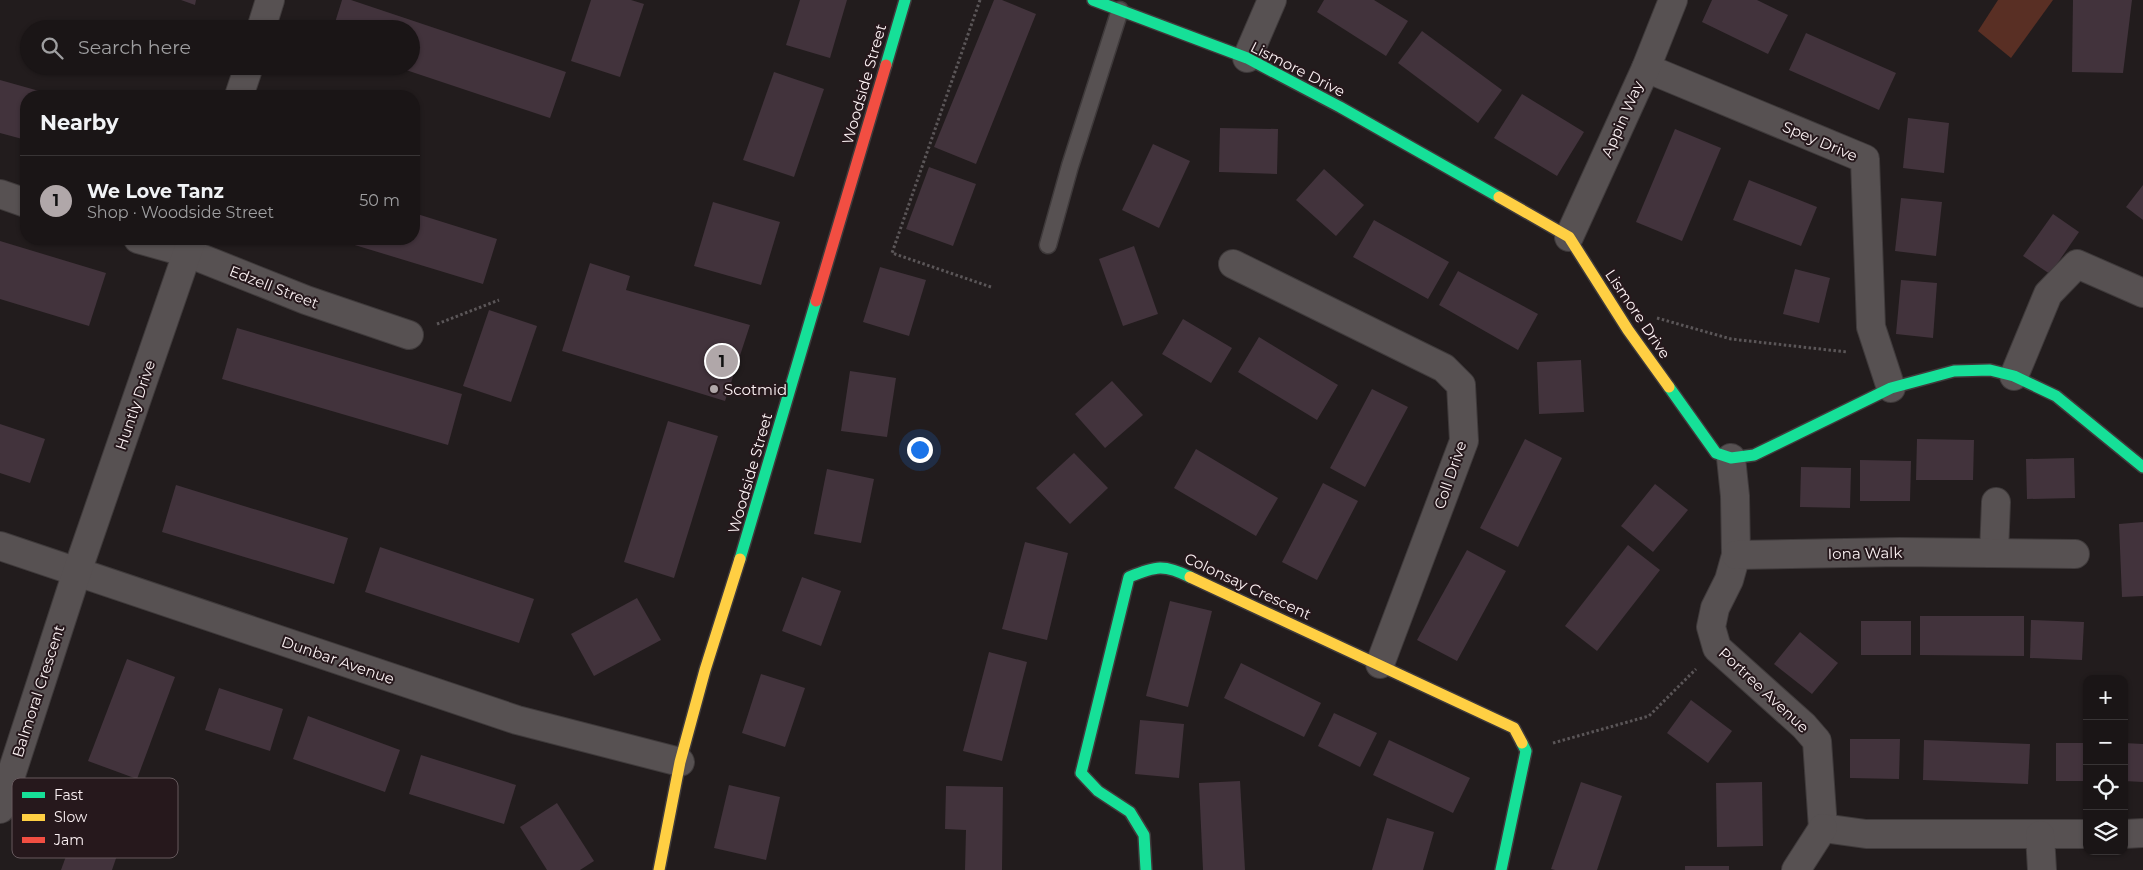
<!DOCTYPE html>
<meta charset="utf-8">
<style>
:root{--surface:#1a1516;--page:#231e1f;--text:#f1f3f6;--muted:#9f9fa1;--line:#383435;--accent:#b0a7a9}
body{margin:0;font-family:Montserrat,sans-serif;background:var(--page);color:var(--text)}
.controls{position:absolute;right:15px;bottom:15px;display:grid;overflow:hidden;border-radius:10px;box-shadow:0 1px 4px #0004}
.controls button{width:45px;height:45px;display:grid;place-items:center;padding:0;border:0;border-bottom:1px solid var(--line);background:var(--surface);color:var(--text);font:25px sans-serif}
.you{position:absolute;left:919px;top:449px;width:18px;height:18px;margin:-12px;border:4px solid #fff;border-radius:50%;background:#1a73e8;box-shadow:0 0 0 8px #1a73e833}
.badge{display:grid;place-items:center;width:32px;height:32px;border-radius:50%;background:var(--accent);color:#111;font-size:16px;font-weight:700}
.pin{position:absolute;translate:-50% -50%;border:2px solid #fff;box-shadow:0 1px 5px #0006}
.list{margin:0;padding:0;list-style:none}
h2{display:flex;justify-content:space-between;align-items:center;height:65px;margin:0;padding:0 20px;font-size:21px}
h2 small{font-size:16px;font-weight:400;color:var(--muted)}
.list li{display:grid;grid-template-columns:32px 1fr auto;gap:15px;align-items:center;box-sizing:border-box;height:90px;padding:0 20px;border-top:1px solid var(--line)}
.list b{display:block;font-size:19px;white-space:nowrap}
.list p{margin:0;font-size:16px;white-space:nowrap;color:var(--muted)}
.list em{font-size:16px;font-style:normal;color:var(--muted)}
.icon{flex:none;width:28px;height:28px;fill:none;stroke:currentColor;stroke-width:2;stroke-linecap:round;stroke-linejoin:round}
.map{position:relative;flex:none;width:2143px;height:870px;overflow:hidden}
.search{position:absolute;background:var(--surface);box-shadow:0 1px 4px #0004;left:20px;top:20px;width:400px;height:55px;display:flex;align-items:center;gap:12px;box-sizing:border-box;padding:0 18px;border-radius:28px;color:var(--muted);font-size:19px}
.panel{position:absolute;background:var(--surface);box-shadow:0 1px 4px #0004;left:20px;top:90px;width:400px;height:155px;border-radius:20px}
.map>svg:first-child{display:block}
.green{fill:#592f24}
.building{fill:#42333c}
.lines{fill:none;stroke-linecap:round;stroke-linejoin:round}
.lane-casing{stroke:#3f3a3b;stroke-width:19}
.street-casing{stroke:#3f3a3b;stroke-width:30}
.fast-casing{stroke:#3f3a3b;stroke-width:14}
.slow-casing{stroke:#3f3a3b;stroke-width:14}
.jam-casing{stroke:#3f3a3b;stroke-width:14}
.path{stroke:#5b5658;stroke-width:3;stroke-dasharray:2.5 2.5;stroke-linecap:butt}
.lane{stroke:#575152;stroke-width:16}
.street{stroke:#575152;stroke-width:28}
.fast{stroke:#16e098;stroke-width:11}
.slow{stroke:#ffcf43;stroke-width:11}
.jam{stroke:#f24e42;stroke-width:11}
.poi-dot{fill:#b0a7a9;stroke:#26181c;stroke-width:2}
.labels{text-anchor:middle;dominant-baseline:central;stroke-width:4;stroke-linejoin:round;paint-order:stroke}
.street-label{font-size:15px;fill:#fcf2f4;stroke:#26181c}
.poi-label{font-size:15px;fill:#fcf2f4;stroke:#26181c;text-anchor:start}
.key{fill:#26181c;stroke:#66595d;stroke-width:1}
.key-label{font-size:14px;fill:#fcf2f4}
</style>
<div class="map">
<svg width="2143" height="870" viewBox="0 0 2143 870">
<rect width="100%" height="100%" fill="#221c1d"/>
<path class="green" d="M1998,0H2053L2011,58L1978,31Z"/>
<g class="building">
<path d="M181,0H196L195,5Z"/>
<path d="M342,0H351L566,72L550,118L397,67L411,66V29H333Z"/>
<path d="M591,0H631L644,4L620,77L571,61Z"/>
<path d="M800,0H847L830,58L786,45Z"/>
<path d="M994,0H1002L1036,14L976,164L934,147Z"/>
<path d="M1324,0H1374L1408,21L1386,56L1317,12Z"/>
<path d="M1712,0H1757L1788,15L1768,54L1702,22Z"/>
<path d="M2073,0H2132L2123,73L2072,72Z"/>
<path d="M1422,31L1502,90L1478,123L1398,63Z"/>
<path d="M1806,33L1896,73L1879,110L1789,70Z"/>
<path d="M774,72L824,89L794,177L743,160Z"/>
<path d="M0,80L57,96H26V140L0,133Z"/>
<path d="M1522,94L1584,132L1557,176L1494,138Z"/>
<path d="M1908,118L1949,123L1944,173L1903,168Z"/>
<path d="M1220,128L1278,129L1277,174L1219,172Z"/>
<path d="M1675,129L1721,148L1682,241L1636,222Z"/>
<path d="M1153,144L1190,161L1159,228L1122,210Z"/>
<path d="M929,167L976,184L953,246L906,229Z"/>
<path d="M1324,169L1364,205L1336,236L1296,200Z"/>
<path d="M1749,180L1817,207L1801,246L1733,220Z"/>
<path d="M2143,185V220L2126,207Z"/>
<path d="M1901,198L1942,202L1936,256L1895,251Z"/>
<path d="M713,202L780,222L761,285L694,266Z"/>
<path d="M414,213L497,239L483,284L335,239H414Z"/>
<path d="M2053,214L2079,232L2050,274L2023,256Z"/>
<path d="M1374,220L1449,262L1428,299L1353,257Z"/>
<path d="M0,241L106,273L89,326L0,299Z"/>
<path d="M1134,246L1158,314L1123,326L1099,259Z"/>
<path d="M590,263L630,276L626,290L750,325L725,401L562,351Z"/>
<path d="M880,267L926,280L909,336L863,322Z"/>
<path d="M1795,269L1830,278L1819,323L1783,314Z"/>
<path d="M1458,271L1538,314L1518,350L1439,305Z"/>
<path d="M1901,280L1937,283L1933,338L1896,334Z"/>
<path d="M489,310L537,326L511,402L463,386Z"/>
<path d="M1183,319L1232,348L1211,383L1162,354Z"/>
<path d="M237,328L462,394L448,445L222,379Z"/>
<path d="M1259,337L1338,385L1317,420L1238,372Z"/>
<path d="M1581,360L1584,412L1539,414L1537,362Z"/>
<path d="M850,371L896,378L887,437L841,431Z"/>
<path d="M1112,381L1143,415L1105,448L1075,414Z"/>
<path d="M1372,389L1408,407L1365,487L1330,468Z"/>
<path d="M668,421L718,436L674,578L624,562Z"/>
<path d="M0,424L45,439L30,483L0,473Z"/>
<path d="M1525,439L1562,458L1518,547L1480,528Z"/>
<path d="M1917,439L1974,440L1973,480H1916Z"/>
<path d="M1196,449L1278,498L1256,536L1174,488Z"/>
<path d="M1074,453L1108,488L1070,524L1036,488Z"/>
<path d="M2074,458L2075,498L2027,499L2026,459Z"/>
<path d="M1860,460L1911,461L1910,501H1860Z"/>
<path d="M1801,467L1851,468L1850,508L1800,507Z"/>
<path d="M827,469L874,479L861,543L814,534Z"/>
<path d="M1323,483L1358,501L1317,580L1282,562Z"/>
<path d="M1655,484L1688,510L1653,552L1621,526Z"/>
<path d="M176,485L348,538L334,584L162,532Z"/>
<path d="M2143,522V596L2122,597L2119,524Z"/>
<path d="M1025,542L1068,553L1047,640L1002,629Z"/>
<path d="M1628,545L1660,570L1597,651L1565,626Z"/>
<path d="M380,547L534,599L519,643L365,592Z"/>
<path d="M1467,550L1506,571L1457,661L1417,640Z"/>
<path d="M802,577L841,591L821,646L782,631Z"/>
<path d="M637,598L661,640L594,676L571,634Z"/>
<path d="M1170,601L1212,611L1188,707L1146,696Z"/>
<path d="M1920,616H2024V656L1920,655Z"/>
<path d="M2031,620L2084,622L2082,660L2030,658Z"/>
<rect x="1861" y="621" width="50" height="34"/>
<path d="M1800,632L1838,663L1812,694L1774,664Z"/>
<path d="M989,652L1027,662L1002,761L963,751Z"/>
<path d="M127,659L175,677L137,779L88,761Z"/>
<path d="M1241,663L1321,703L1304,737L1224,698Z"/>
<path d="M761,674L805,688L785,747L742,733Z"/>
<path d="M219,688L283,709L270,751L205,730Z"/>
<path d="M1691,700L1732,731L1708,763L1667,733Z"/>
<path d="M1334,713L1377,733L1360,767L1318,746Z"/>
<path d="M308,716L400,750L385,792L293,759Z"/>
<path d="M1140,720L1184,724L1179,778L1135,774Z"/>
<path d="M1850,739H1900L1899,779L1850,778Z"/>
<path d="M1389,740L1470,778L1453,813L1373,775Z"/>
<path d="M1924,740L2030,744L2028,784L1923,780Z"/>
<rect x="2056" y="743" width="31" height="38"/>
<path d="M2124,743L2143,744V782L2124,781Z"/>
<path d="M421,755L516,785L504,824L409,794Z"/>
<path d="M1240,781L1245,870H1203L1199,783Z"/>
<path d="M1581,782L1622,796L1597,870H1555L1551,869Z"/>
<path d="M1762,782L1763,846L1717,847L1716,783Z"/>
<path d="M729,785L780,797L766,860L714,848Z"/>
<path d="M946,786L1003,787L1002,870H965L966,830L945,829Z"/>
<path d="M89,793L133,809L112,870H61Z"/>
<path d="M557,803L594,861L580,870H547L520,827Z"/>
<path d="M1387,818L1434,832L1423,870H1372Z"/>
<rect x="1685" y="866" width="44" height="4"/>
</g>
<g class="lines">
<g class="lane-casing">
<path id="lane" d="M1048,245L1070,166L1120,10"/>
</g>
<g class="street-casing">
<g id="street">
<path d="M261,29L270,0"/>
<path d="M1247,58L1272,0"/>
<path d="M1646,68L1865,159L1871,327L1891,388"/>
<path d="M239,96L249,66"/>
<path d="M0,194L26,203"/>
<path d="M1569,237L1646,68L1673,0"/>
<path d="M138,239L188,253L306,300L409,335"/>
<path d="M1233,264L1444,368L1461,385L1464,441L1380,664"/>
<path d="M2014,376L2048,294L2077,264L2143,293"/>
<path d="M1731,458L1735,496L1736,555L1729,580L1715,608L1711,627L1717,648L1804,726L1817,741L1823,828"/>
<path d="M0,546L517,720L680,762"/>
<path d="M1994,553L1996,502"/>
<path d="M1736,555L1899,552L2075,554"/>
<path d="M0,809L77,572L192,239"/>
<path d="M1823,828L1866,834H2087"/>
<path d="M2124,834L2143,833"/>
<path d="M2040,835L2042,870"/>
<path d="M1796,870L1823,828"/>
</g>
</g>
<g class="fast-casing">
<g id="fast">
<path d="M1093,0L1247,58L1340,107L1499,197"/>
<path d="M886,65L905,0"/>
<path d="M1669,387L1716,453L1731,458L1754,455L1891,388L1954,371L1990,370L2014,376L2056,396L2143,467"/>
<path d="M740,559L816,301"/>
<path d="M1146,870L1144,835L1130,812L1098,791L1081,773L1129,577C1156,566 1164,564 1190,577"/>
<path d="M1501,870L1526,751L1522,743"/>
</g>
</g>
<g class="slow-casing">
<g id="slow">
<path d="M1499,197L1569,237L1628,330L1669,387"/>
<path d="M1190,577L1514,728L1522,743"/>
<path d="M659,870L680,762L705,670L740,559"/>
</g>
</g>
<g class="jam-casing">
<path id="jam" d="M816,301L886,65"/>
</g>
<g class="path">
<path d="M980,0L892,253L991,287"/>
<path d="M1657,318L1731,339L1847,352"/>
<path d="M437,324L499,300"/>
<path d="M1553,743L1649,716L1696,669"/>
</g>
<use href="#lane" class="lane"/>
<use href="#street" class="street"/>
<use href="#fast" class="fast"/>
<use href="#slow" class="slow"/>
<use href="#jam" class="jam"/>
</g>
<circle class="poi-dot" cx="714" cy="389" r="5"/>
<g class="labels">
<g class="street-label">
<text transform="translate(1298 69) rotate(27)">Lismore Drive</text>
<text transform="translate(864 84) rotate(-74)">Woodside Street</text>
<text transform="translate(1622 119) rotate(-66)">Appin Way</text>
<text transform="translate(1820 141) rotate(23)">Spey Drive</text>
<text transform="translate(274 287) rotate(21)">Edzell Street</text>
<text transform="translate(1638 314) rotate(56)">Lismore Drive</text>
<text transform="translate(135 405) rotate(-71)">Huntly Drive</text>
<text transform="translate(750 473) rotate(-74)">Woodside Street</text>
<text transform="translate(1450 475) rotate(-71)">Coll Drive</text>
<text transform="translate(1865 553) rotate(-1)">Iona Walk</text>
<text transform="translate(1248 586) rotate(25)">Colonsay Crescent</text>
<text transform="translate(338 660) rotate(19)">Dunbar Avenue</text>
<text transform="translate(1764 690) rotate(43)">Portree Avenue</text>
<text transform="translate(38 691) rotate(-72)">Balmoral Crescent</text>
</g>
<g class="poi-label">
<text x="724" y="389">Scotmid</text>
</g>
</g>
<rect x="12" y="778" width="166" height="80" rx="8" class="key"/>
<rect x="22" y="792" width="23" height="6" fill="#16e098"/>
<rect x="22" y="814" width="23" height="7" fill="#ffcf43"/>
<rect x="22" y="837" width="23" height="6" fill="#f24e42"/>
<g class="key-label">
<text x="54" y="800">Fast</text>
<text x="54" y="822">Slow</text>
<text x="54" y="845">Jam</text>
</g>
</svg>
<div class="controls">
<button>+</button>
<button>−</button>
<button><svg class="icon" aria-label="locate" viewBox="0 0 24 24"><circle cx="12" cy="12" r="6"/><path d="M12 2v4M12 18v4M2 12h4M18 12h4"/></svg></button>
<button><svg class="icon" aria-label="layers" viewBox="0 0 24 24"><path d="M12 4l9 5-9 5-9-5zM3 14l9 5 9-5"/></svg></button>
</div>
<div class="you"></div>
<div class="pin badge" style="left:722px;top:361px">1</div>
<div class="search"><svg class="icon" aria-label="search" viewBox="0 0 24 24"><circle cx="10" cy="10" r="6"/><path d="M15 15l6 6"/></svg>Search here</div>
<section class="panel">
<h2>Nearby<small></small></h2>
<ul class="list">
<li><span class="badge">1</span><div><b>We Love Tanz</b><p>Shop · Woodside Street</p></div><em>50 m</em></li>
</ul>
</section>
</div>
